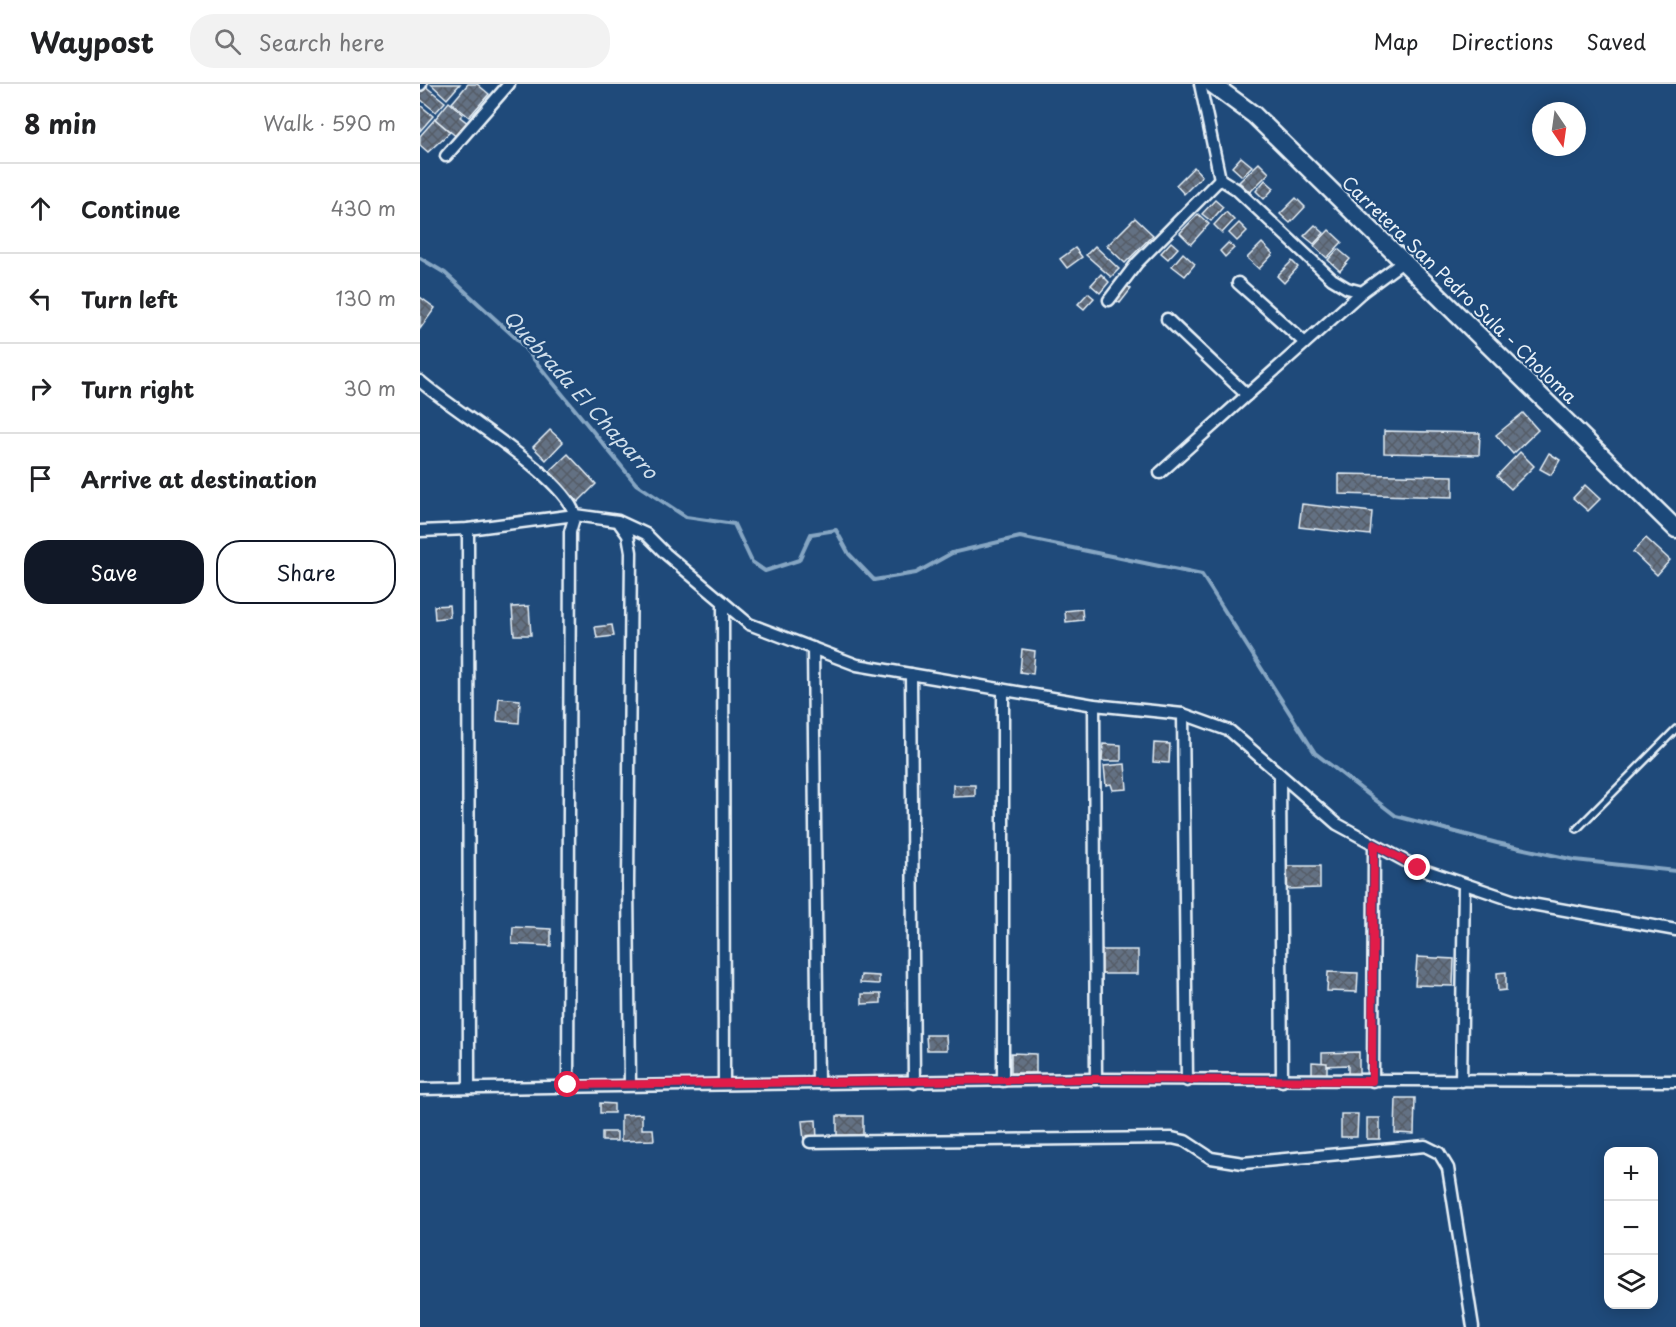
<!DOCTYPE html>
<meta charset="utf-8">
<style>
:root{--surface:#fff;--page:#f2f2f2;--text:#202124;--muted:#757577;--line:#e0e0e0;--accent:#111827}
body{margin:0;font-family:"Playpen Sans",sans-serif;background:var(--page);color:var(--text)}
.controls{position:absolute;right:18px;bottom:18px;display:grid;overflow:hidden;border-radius:12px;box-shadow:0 3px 15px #0003}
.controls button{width:54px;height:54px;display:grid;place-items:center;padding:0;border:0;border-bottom:2px solid var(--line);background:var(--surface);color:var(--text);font:30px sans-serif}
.compass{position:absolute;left:1112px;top:18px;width:54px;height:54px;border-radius:50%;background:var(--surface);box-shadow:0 3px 15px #0003;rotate:167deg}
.stop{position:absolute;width:18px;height:18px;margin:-14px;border:4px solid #e11d48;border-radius:50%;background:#fff}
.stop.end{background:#e11d48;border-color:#fff;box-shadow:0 2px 6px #0008}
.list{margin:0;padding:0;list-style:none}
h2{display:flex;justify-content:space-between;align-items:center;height:78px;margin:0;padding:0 24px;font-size:26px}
h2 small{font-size:20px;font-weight:400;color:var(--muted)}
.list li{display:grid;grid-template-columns:39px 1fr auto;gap:18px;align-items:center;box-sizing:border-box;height:90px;padding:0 24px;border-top:2px solid var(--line)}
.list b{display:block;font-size:22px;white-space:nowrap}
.list em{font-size:20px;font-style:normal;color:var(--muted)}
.actions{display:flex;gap:12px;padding:18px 24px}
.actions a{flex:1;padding:14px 0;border:2px solid var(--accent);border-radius:24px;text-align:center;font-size:21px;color:var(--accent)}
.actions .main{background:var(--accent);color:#fff}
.icon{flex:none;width:33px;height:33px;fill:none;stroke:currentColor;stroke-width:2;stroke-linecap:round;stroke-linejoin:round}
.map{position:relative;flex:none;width:1256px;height:1243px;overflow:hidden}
header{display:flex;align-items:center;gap:36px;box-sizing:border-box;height:84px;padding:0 30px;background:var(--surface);border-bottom:2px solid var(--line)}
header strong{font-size:28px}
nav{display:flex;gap:33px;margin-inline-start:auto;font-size:21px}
.search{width:420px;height:54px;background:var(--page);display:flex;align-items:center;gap:15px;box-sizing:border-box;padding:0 21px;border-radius:24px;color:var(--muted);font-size:22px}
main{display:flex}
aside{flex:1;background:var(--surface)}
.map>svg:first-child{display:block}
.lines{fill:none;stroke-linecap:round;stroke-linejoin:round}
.stream{stroke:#86a6c3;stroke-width:4}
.building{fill:url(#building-cross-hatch);stroke:#e8f1f8;stroke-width:1.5}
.lane-casing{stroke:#e8f1f8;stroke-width:10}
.street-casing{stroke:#e8f1f8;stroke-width:15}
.secondary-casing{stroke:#e8f1f8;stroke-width:21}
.lane{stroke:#1f4a7a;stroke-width:5}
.street{stroke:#1f4a7a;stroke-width:10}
.secondary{stroke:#1f4a7a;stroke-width:16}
.route{stroke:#e11d48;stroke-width:8}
.labels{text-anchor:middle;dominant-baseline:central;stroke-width:4.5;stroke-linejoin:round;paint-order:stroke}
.street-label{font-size:18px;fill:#e8f1f8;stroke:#1f4a7a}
.water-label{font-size:20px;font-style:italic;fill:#cfdeeb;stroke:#1f4a7a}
</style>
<header>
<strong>Waypost</strong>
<div class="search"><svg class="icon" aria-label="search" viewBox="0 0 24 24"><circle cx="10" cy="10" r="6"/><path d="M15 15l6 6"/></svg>Search here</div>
<nav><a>Map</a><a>Directions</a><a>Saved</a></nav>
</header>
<main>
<aside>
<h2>8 min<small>Walk · 590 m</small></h2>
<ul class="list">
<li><svg class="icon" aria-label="ahead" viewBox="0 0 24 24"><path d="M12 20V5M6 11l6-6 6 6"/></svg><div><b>Continue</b></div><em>430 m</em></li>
<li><svg class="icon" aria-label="left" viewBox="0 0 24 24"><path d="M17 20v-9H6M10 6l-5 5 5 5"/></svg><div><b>Turn left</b></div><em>130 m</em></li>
<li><svg class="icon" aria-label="right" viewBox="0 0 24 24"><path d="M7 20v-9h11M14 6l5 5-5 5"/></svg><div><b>Turn right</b></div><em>30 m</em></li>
<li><svg class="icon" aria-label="arrive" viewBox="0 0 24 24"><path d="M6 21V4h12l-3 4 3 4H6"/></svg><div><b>Arrive at destination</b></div></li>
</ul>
<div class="actions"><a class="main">Save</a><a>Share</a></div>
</aside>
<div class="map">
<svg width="1256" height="1243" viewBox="0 0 1256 1243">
<defs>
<pattern id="building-cross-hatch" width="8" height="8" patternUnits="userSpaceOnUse" patternTransform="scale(1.5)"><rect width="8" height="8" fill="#647183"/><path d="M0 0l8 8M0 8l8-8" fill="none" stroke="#555c66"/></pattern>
</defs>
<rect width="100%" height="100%" fill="#1f4a7a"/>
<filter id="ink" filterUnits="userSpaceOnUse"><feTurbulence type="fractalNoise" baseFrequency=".0167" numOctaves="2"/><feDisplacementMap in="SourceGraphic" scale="12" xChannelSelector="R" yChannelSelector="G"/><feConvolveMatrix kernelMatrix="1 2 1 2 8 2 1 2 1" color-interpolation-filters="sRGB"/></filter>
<g filter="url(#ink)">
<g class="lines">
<path class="stream" d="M0,174L25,189L98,256L216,400L266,433L314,440L332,478L345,487L379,476L391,450L416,446L429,470L454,496L496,489L532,469L600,453L782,491L895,669L976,732L1077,759L1155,776L1256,787"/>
</g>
<g class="building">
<path d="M11,0H40L27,15Z"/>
<path d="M48,0H57L69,10L49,33L32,19Z"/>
<path d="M5,2L25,18L16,28L0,15V8Z"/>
<path d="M29,18L43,30L40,33L49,40L38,54L15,35Z"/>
<path d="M0,21L13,32L0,47Z"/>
<path d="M15,35L30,48L8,68L0,61V52Z"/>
<path d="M821,73L832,82L822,92L812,83Z"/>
<path d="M839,79L849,89L830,108L819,98Z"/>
<path d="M774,83L782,92L764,110L756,101Z"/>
<path d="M845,96L854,104L844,115L836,107Z"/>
<path d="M876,114L885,123L870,139L860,130Z"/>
<path d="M795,116L803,123L791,137L782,130Z"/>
<path d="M806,128L814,136L802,149L794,141Z"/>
<path d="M778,130L789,140L771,160L760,149Z"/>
<path d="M715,134L733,151L705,179L687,162Z"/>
<path d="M819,139L827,147L817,157L809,149Z"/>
<path d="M895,141L904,149L894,160L884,152Z"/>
<path d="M909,146L922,158L907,174L894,162Z"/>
<path d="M751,158L758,164L748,175L741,169Z"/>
<path d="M808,159L814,164L805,173L800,167Z"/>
<path d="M842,159L853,170L839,185L827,174Z"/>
<path d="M675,162L699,185L691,193L666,171Z"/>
<path d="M655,164L662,173L647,184L640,175Z"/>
<path d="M918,165L930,175L920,187L908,176Z"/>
<path d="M763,169L775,180L765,192L752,182Z"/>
<path d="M872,177L878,183L864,199L857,192Z"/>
<path d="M681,190L689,198L680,209L671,201Z"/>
<path d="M707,202L711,205L700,219L695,216Z"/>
<path d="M668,209L674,214L664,225L658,220Z"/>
<path d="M0,213L15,224L0,245Z"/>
<path d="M1103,329L1118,346L1093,370L1076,351Z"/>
<path d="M130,346L143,358L126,376L113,363Z"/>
<path d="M964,347L1060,349L1059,371L964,369Z"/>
<path d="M1100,368L1114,382L1091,405L1077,392Z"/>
<path d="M1129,369L1140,376L1131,391L1120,385Z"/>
<path d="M148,370L176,400L158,418L129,388Z"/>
<path d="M919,390L1033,392V413L919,410Z"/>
<path d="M1165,401L1180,415L1168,427L1153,414Z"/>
<path d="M882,420L952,428L950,451L879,443Z"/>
<path d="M1226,454L1250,476L1237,491L1213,468Z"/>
<path d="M29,521L30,533L15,535L14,522Z"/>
<path d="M109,522L111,551H94L92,523Z"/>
<path d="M662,525L663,536L646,538L645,527Z"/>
<path d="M192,541L194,552L177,554L175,543Z"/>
<path d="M602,565L615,567L613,590L600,588Z"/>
<path d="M79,614L100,616L99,639L77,637Z"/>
<path d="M734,659L750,660L749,679L733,678Z"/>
<path d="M683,660L701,661V677H682Z"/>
<path d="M705,680L707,705L693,706L691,700L686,701L684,682Z"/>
<path d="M533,701H555V712L533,713Z"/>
<path d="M867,782H900V804L867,805Z"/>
<path d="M93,843L131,845V862L92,860Z"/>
<rect x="681" y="866" width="37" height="24"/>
<path d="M997,873L1034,875L1033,902L995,901Z"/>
<path d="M908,888L938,889L937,908L907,907Z"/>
<path d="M1086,888V906L1078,907L1077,889Z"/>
<path d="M441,891L459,892V900L440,899Z"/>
<path d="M442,910H461V919L442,920Z"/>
<path d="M506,951H526L527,966H507Z"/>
<path d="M939,968V992H928V981L902,982V969Z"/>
<path d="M591,969L616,970V989H591Z"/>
<path d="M892,978L907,979V994L892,993Z"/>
<path d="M976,1014H995L994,1050L975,1049Z"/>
<path d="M180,1019L194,1020V1029H180Z"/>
<path d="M222,1030V1045H233L234,1056L201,1057V1031Z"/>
<path d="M921,1030H938L937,1053H921Z"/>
<rect x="417" y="1032" width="26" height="22"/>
<rect x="947" y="1034" width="13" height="21"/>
<path d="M396,1036L397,1055L384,1057L382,1037Z"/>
<rect x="182" y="1048" width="15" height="9"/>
</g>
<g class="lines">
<g class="lane-casing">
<path id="lane" d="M1157,745L1256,645"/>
</g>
<g class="street-casing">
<g id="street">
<path d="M780,0L800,95"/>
<path d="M0,1L1,0"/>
<path d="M26,72L89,0"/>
<path d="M818,199L884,258"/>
<path d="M689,216L717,179L800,95L816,105L912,195L927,204L942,208L984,177"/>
<path d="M747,235L827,311"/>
<path d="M0,297C36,329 142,390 155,431L198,437L226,450L246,470L329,540L437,581L674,621L763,630L810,647L917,740L998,784L1095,817L1256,846"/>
<path d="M740,389L942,208"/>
<path d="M200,440L208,451L211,468L208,799L210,1001"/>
<path d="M48,445L49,1004"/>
<path d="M0,447L48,445L155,431L150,448L148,1001"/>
<path d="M303,518L304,1000"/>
<path d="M393,564L398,999"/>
<path d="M491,590L494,999"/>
<path d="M583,606V997"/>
<path d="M674,621L676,995"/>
<path d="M763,630L767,997"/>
<path d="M860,692L862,997"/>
<path d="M953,997L954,761"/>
<path d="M1041,997L1044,802"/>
<path d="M0,1005L676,995L1256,997"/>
<path d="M390,1058L752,1054L765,1057L791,1074L823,1079L1005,1062L1019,1069L1028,1084L1053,1243"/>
</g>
</g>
<g class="secondary-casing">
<path id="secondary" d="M792,0L834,31L1256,445"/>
</g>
<use href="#lane" class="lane"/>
<use href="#street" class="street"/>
<use href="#secondary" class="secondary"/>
</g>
</g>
<g class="lines" filter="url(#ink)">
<path class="route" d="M148,1001L676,995L952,997L954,760L998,784"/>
</g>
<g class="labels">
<g class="street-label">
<text transform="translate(1040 205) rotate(44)">Carretera San Pedro Sula - Choloma</text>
</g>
<g class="water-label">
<text transform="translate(161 310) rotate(48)">Quebrada El Chaparro</text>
</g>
</g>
</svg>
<div class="controls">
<button>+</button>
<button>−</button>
<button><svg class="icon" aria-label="layers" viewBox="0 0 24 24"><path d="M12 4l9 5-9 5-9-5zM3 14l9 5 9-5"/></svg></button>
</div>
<svg class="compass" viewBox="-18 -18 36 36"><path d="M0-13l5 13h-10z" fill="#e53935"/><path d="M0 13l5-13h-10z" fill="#757577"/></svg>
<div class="stop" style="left:148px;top:1001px"></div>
<div class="stop end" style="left:998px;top:784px"></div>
</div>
</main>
